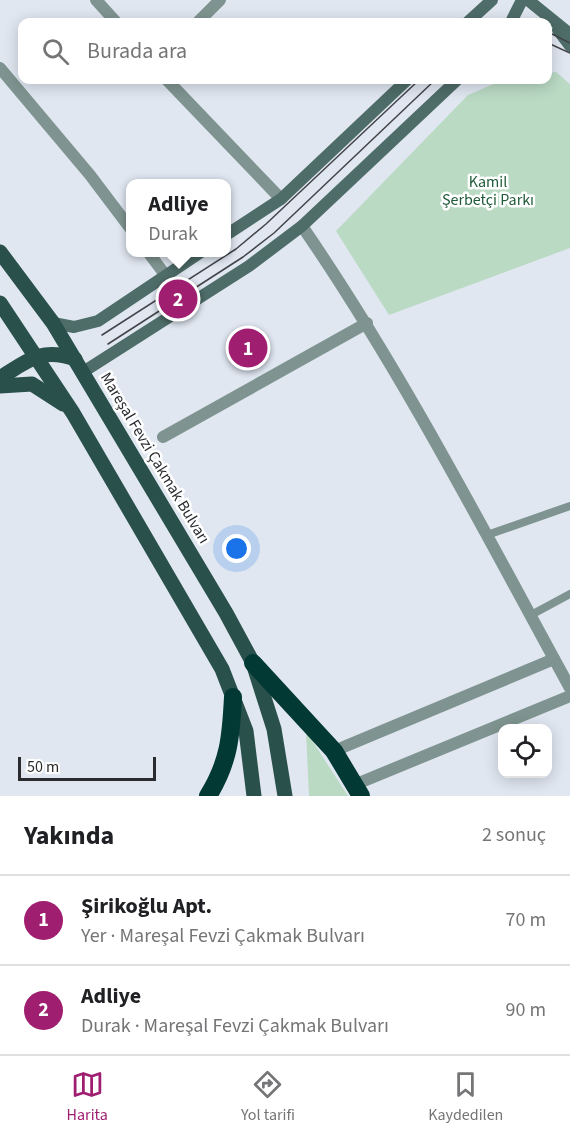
<!DOCTYPE html>
<html lang="tr">
<meta charset="utf-8">
<style>
:root{--surface:#fff;--page:#f2f2f2;--text:#202124;--muted:#757577;--line:#e0e0e0;--accent:#9f1e70}
body{margin:0;font-family:"Source Sans 3",sans-serif;background:var(--page);color:var(--text)}
.controls{position:absolute;right:18px;bottom:18px;display:grid;overflow:hidden;border-radius:12px;box-shadow:0 3px 15px #0003}
.controls button{width:54px;height:54px;display:grid;place-items:center;padding:0;border:0;border-bottom:2px solid var(--line);background:var(--surface);color:var(--text);font:30px sans-serif}
.scale{position:absolute;left:18px;bottom:15px;width:138px;box-sizing:border-box;padding-left:6px;border:3px solid #292b2f;border-top:0;font-size:16px;line-height:21px;white-space:nowrap;color:#292b2f;-webkit-text-stroke:4px #fff;paint-order:stroke}
.you{position:absolute;left:237px;top:549px;width:21px;height:21px;margin:-15px;border:4px solid #fff;border-radius:50%;background:#1a73e8;box-shadow:0 0 0 9px #1a73e833}
.badge{display:grid;place-items:center;width:39px;height:39px;border-radius:50%;background:var(--accent);color:#fff;font-size:20px;font-weight:700}
.pin{position:absolute;translate:-50% -50%;border:3px solid #fff;box-shadow:0 2px 6px #0006}
.popup{position:absolute;left:126px;top:179px;width:105px;height:78px;box-sizing:border-box;display:grid;place-content:center;border-radius:12px;background:var(--surface);filter:drop-shadow(0 2px 4px #0005);font-size:20px;white-space:nowrap;color:var(--muted)}
.popup b{font-size:22px;color:var(--text)}
.popup::after{content:'';position:absolute;left:50%;top:100%;margin-left:-12px;border:12px solid transparent;border-top-color:var(--surface)}
.list{margin:0;padding:0;list-style:none}
h2{display:flex;justify-content:space-between;align-items:center;height:78px;margin:0;padding:0 24px;font-size:26px}
h2 small{font-size:20px;font-weight:400;color:var(--muted)}
.list li{display:grid;grid-template-columns:39px 1fr auto;gap:18px;align-items:center;box-sizing:border-box;height:90px;padding:0 24px;border-top:2px solid var(--line)}
.list b{display:block;font-size:22px;white-space:nowrap}
.list p{margin:0;font-size:20px;white-space:nowrap;color:var(--muted)}
.list em{font-size:20px;font-style:normal;color:var(--muted)}
.icon{flex:none;width:33px;height:33px;fill:none;stroke:currentColor;stroke-width:2;stroke-linecap:round;stroke-linejoin:round}
.map{position:relative;flex:none;width:570px;height:796px;overflow:hidden}
.search{position:absolute;background:var(--surface);box-shadow:0 3px 15px #0003;left:18px;right:18px;top:18px;height:66px;display:flex;align-items:center;gap:15px;box-sizing:border-box;padding:0 21px;border-radius:12px;color:var(--muted);font-size:22px}
.sheet{height:258px;background:var(--surface)}
nav{display:flex;justify-content:space-around;align-items:center;box-sizing:border-box;height:84px;border-top:2px solid var(--line);background:var(--surface);font-size:16px;color:var(--muted)}
nav a{display:grid;justify-items:center;gap:3px}
nav .on{color:var(--accent)}
.map>svg:first-child{display:block}
.green{fill:#badac4}
.lines{fill:none;stroke-linecap:round;stroke-linejoin:round}
.lane{stroke:#7f9490;stroke-width:8}
.street{stroke:#7f9490;stroke-width:12}
.secondary{stroke:#4e6c68;stroke-width:12}
.primary{stroke:#29504b;stroke-width:15}
.highway{stroke:#023934;stroke-width:18}
.tram{stroke:#424449;stroke-width:1.5}
.labels{text-anchor:middle;dominant-baseline:central;stroke-width:5;stroke-linejoin:round;paint-order:stroke}
.park-label{font-size:16px;fill:#205b39;stroke:#fff}
.street-label{font-size:16px;fill:#292b2f;stroke:#fff}
</style>
<div class="map">
<svg width="570" height="796" viewBox="0 0 570 796">
<rect width="100%" height="100%" fill="#e0e7f1"/>
<g class="green">
<path d="M556,72L570,84V248L389,315L336,231L468,95L503,80H548V73Z"/>
<path d="M306,731L348,796H309Z"/>
</g>
<g class="lines">
<g class="lane">
<path d="M487,535L570,506"/>
<path d="M531,615L570,594"/>
</g>
<g class="street">
<path d="M96,0L116,22"/>
<path d="M198,22L220,0"/>
<path d="M0,68L90,175L130,228"/>
<path d="M167,80L281,199"/>
<path d="M302,226C403,373 484,531 570,688"/>
<path d="M148,252L166,276"/>
<path d="M163,437L367,323"/>
<path d="M334,751L554,659"/>
<path d="M354,785L570,696"/>
</g>
<g class="secondary">
<path d="M528,0L570,34"/>
<path d="M468,22L492,0"/>
<path d="M511,22L522,0"/>
<path d="M558,30L570,46"/>
<path d="M226,235L281,199L407,80"/>
<path d="M53,323L74,327L98,321L201,252"/>
<path d="M83,372L249,266L302,226L457,80"/>
</g>
<g class="primary">
<path d="M0,252L53,323L226,613L253,663L274,729L285,796"/>
<path d="M0,303L73,413L222,669L246,731L254,796"/>
<path d="M0,378C27,361 41,347 75,359"/>
<path d="M0,386L32,384L63,404"/>
</g>
<g class="highway">
<path d="M253,663L334,751L361,796"/>
<path d="M208,796C229,762 231,737 233,697"/>
</g>
<g class="tram">
<path d="M548,32L570,43"/>
<path d="M548,43L570,53"/>
<path d="M102,335L236,249L266,224L419,80"/>
<path d="M108,344L243,257L274,233L435,80"/>
</g>
</g>
<g class="labels">
<g class="park-label">
<text x="488" y="182">Kamil<tspan x="488" dy="18">Şerbetçi Parkı</tspan></text>
</g>
<g class="street-label">
<text transform="translate(155 458) rotate(59)">Mareşal Fevzi Çakmak Bulvarı</text>
</g>
</g>
</svg>
<div class="controls">
<button><svg class="icon" aria-label="locate" viewBox="0 0 24 24"><circle cx="12" cy="12" r="6"/><path d="M12 2v4M12 18v4M2 12h4M18 12h4"/></svg></button>
</div>
<div class="scale">50 m</div>
<div class="you"></div>
<div class="pin badge" style="left:248px;top:348px">1</div>
<div class="pin badge" style="left:178px;top:299px">2</div>
<div class="popup"><b>Adliye</b>Durak</div>
<div class="search"><svg class="icon" aria-label="search" viewBox="0 0 24 24"><circle cx="10" cy="10" r="6"/><path d="M15 15l6 6"/></svg>Burada ara</div>
</div>
<section class="sheet">
<h2>Yakında<small>2 sonuç</small></h2>
<ul class="list">
<li><span class="badge">1</span><div><b>Şirikoğlu Apt.</b><p>Yer · Mareşal Fevzi Çakmak Bulvarı</p></div><em>70 m</em></li>
<li><span class="badge">2</span><div><b>Adliye</b><p>Durak · Mareşal Fevzi Çakmak Bulvarı</p></div><em>90 m</em></li>
</ul>
</section>
<nav>
<a class="on"><svg class="icon" aria-label="map" viewBox="0 0 24 24"><path d="M3 6l6-2 6 2 6-2v14l-6 2-6-2-6 2zM9 4v14M15 6v14"/></svg>Harita</a>
<a><svg class="icon" aria-label="directions" viewBox="0 0 24 24"><path d="M12 3l9 9-9 9-9-9zM9 14v-3h6M13 9l2 2-2 2"/></svg>Yol tarifi</a>
<a><svg class="icon" aria-label="saved" viewBox="0 0 24 24"><path d="M7 4h10v16l-5-4-5 4z"/></svg>Kaydedilen</a>
</nav>
